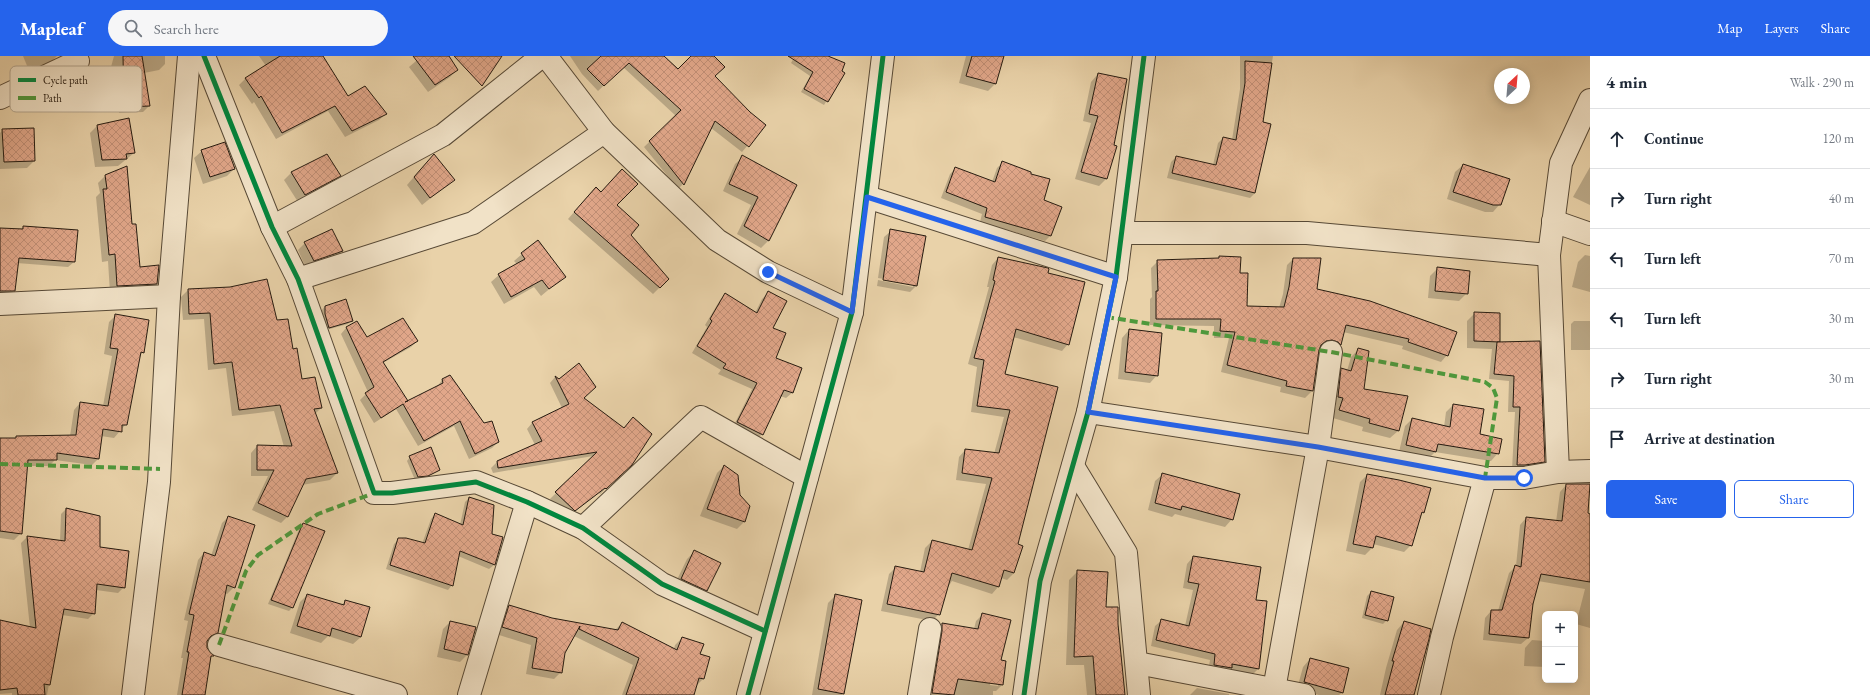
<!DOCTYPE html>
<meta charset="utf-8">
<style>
:root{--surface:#fff;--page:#f6f6f7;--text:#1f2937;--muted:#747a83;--line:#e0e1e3;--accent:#2563eb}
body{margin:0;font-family:"EB Garamond",serif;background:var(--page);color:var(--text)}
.controls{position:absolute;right:12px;bottom:12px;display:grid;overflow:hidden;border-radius:6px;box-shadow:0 2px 10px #0003}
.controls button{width:36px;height:36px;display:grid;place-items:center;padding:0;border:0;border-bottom:1px solid var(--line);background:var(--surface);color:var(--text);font:20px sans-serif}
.compass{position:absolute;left:1494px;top:12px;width:36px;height:36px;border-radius:50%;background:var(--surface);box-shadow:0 2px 10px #0003;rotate:26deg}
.stop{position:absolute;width:12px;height:12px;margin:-9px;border:3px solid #2563eb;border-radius:50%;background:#fff}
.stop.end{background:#2563eb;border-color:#fff;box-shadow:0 1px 4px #0008}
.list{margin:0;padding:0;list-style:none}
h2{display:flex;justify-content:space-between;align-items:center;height:52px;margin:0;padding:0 16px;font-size:17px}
h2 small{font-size:13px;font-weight:400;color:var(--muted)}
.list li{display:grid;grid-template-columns:26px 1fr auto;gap:12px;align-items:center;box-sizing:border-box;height:60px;padding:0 16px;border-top:1px solid var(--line)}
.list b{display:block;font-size:15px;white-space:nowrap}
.list em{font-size:13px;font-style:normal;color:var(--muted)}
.actions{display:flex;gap:8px;padding:12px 16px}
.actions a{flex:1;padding:9px 0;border:1px solid var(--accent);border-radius:6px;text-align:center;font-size:14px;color:var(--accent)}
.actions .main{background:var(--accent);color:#fff}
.icon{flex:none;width:22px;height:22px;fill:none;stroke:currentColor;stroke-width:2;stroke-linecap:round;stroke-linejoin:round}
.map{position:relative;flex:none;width:1590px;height:639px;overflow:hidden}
header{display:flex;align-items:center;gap:24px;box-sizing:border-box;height:56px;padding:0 20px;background:var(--accent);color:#fff}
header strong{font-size:19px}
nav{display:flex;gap:22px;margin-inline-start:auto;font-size:14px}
.search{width:280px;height:36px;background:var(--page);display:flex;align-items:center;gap:10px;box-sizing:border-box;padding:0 14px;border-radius:22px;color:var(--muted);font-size:15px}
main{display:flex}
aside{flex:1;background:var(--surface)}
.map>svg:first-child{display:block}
.shadow{fill:#0003;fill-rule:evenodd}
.building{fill:url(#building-cross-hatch);stroke:#261b10}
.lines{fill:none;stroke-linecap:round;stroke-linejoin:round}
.minor-casing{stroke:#574936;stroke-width:24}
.minor{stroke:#f1e2c7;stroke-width:22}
.quiet{stroke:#4e993c;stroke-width:4;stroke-dasharray:8 4;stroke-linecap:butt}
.cycleway-casing{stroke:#f1e2c7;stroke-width:8}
.cycleway{stroke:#00873e;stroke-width:5}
.route{stroke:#2563eb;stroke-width:5}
.key{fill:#f1e2c7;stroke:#b4a690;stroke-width:1}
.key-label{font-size:11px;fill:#261b10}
</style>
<header>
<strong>Mapleaf</strong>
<div class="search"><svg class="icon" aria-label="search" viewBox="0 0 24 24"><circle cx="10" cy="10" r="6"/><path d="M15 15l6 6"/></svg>Search here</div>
<nav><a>Map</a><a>Layers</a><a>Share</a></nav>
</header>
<main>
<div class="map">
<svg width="1590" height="639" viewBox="0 0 1590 639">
<defs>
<pattern id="building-cross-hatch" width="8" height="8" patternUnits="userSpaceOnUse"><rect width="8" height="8" fill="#e1a78a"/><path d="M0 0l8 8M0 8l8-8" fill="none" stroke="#c18f76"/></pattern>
</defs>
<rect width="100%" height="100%" fill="#e9d2a9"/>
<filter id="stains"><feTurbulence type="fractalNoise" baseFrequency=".005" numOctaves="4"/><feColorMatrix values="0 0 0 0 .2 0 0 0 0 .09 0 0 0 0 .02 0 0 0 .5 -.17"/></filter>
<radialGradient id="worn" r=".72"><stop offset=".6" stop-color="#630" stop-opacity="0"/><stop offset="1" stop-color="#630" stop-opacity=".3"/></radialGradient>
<g class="shadow">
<path d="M23,0H57L51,6L30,17Z"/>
<path d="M114,0H165V8L159,14L144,17L149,50L143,56L119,57L117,10L111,11Z"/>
<path d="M259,0H322L348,41L386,58L379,64L345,81L328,55L276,83L254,46L252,48L239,29L246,22L266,10Z"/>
<path d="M422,0H448L457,14L450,21L428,36L409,11Z"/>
<path d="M570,0H662L678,14L692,0H713L714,20L750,57L765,69L742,96L711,72L683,128L678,133L644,91L676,60L623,11L598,35L582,18Z"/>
<path d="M795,0H822L844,17L824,49L801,36L810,20L791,7Z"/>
<path d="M966,0H1002L995,28L988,35L959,27Z"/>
<path d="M1240,0H1273L1262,67L1255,137L1250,142L1167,122L1171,106L1176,101L1213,109L1218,87L1223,82L1232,84L1240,33Z"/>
<path d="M1098,18L1106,123L1099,130L1075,123L1091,67L1083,65L1091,26Z"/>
<path d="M128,64L134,97L118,110L95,111L90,77L97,70Z"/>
<path d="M3,74L34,105L27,112L0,113V77Z"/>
<path d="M202,95L234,113L227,120L203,128L194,102Z"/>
<path d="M327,99L340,119L333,127L298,146L284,124L291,117Z"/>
<path d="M743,101L796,129L768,185L761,192L737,178L751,149L723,135L735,108Z"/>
<path d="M1003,106L1042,144L1050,180L1045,185L980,166L982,158L941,142L950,118L956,112L992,126L997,112Z"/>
<path d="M426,107L453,124L422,149L407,129Z"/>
<path d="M1463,109L1500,148L1493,156H1485L1447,143L1455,116Z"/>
<path d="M1590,111V149L1573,141Z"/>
<path d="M106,119L131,169L140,212L156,228L149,235L110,237L108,205L102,206L96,141L100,137L98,127Z"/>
<path d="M601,137L616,150L629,179L668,223L653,238L568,163L589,139Z"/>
<path d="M23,171L74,206L68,211L17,207L14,234L9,240L0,241V173L21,174Z"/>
<path d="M891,175L916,230L910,236L877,230L878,224L913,231V228L878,222L884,181Z"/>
<path d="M305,187L342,195L335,202L306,212L298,194Z"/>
<path d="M522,198L565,220L541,240L534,231L504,248L491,226L499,219L517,208L514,205Z"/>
<path d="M1585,199L1590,200V236L1572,231L1578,206Z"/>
<path d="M1219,201L1240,202L1239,218L1246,251L1279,252L1283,238L1287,209L1293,203L1316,233L1447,299L1441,306L1402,293L1403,290L1343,276L1340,289L1334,295L1325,290L1319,291L1312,335L1305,342L1280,336L1281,331L1221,316L1229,282H1214V270L1150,269V243L1152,241L1151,212L1158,205L1217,203Z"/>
<path d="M998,202L1046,217L1068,288L1062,295L1013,281L1004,319L1057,332L1017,489L1014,517L1007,524L1001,522L998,531L992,538L952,525L948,531L939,558L932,565L881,555L889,518L895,512L920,516L925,492L932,485L968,494L986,428L956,424L959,401L965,394L994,398L1004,361L971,356L977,311L968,308L989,231H987L992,209Z"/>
<path d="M1438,212L1467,237L1459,245L1428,242L1430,220Z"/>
<path d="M188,234L276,265L292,294L301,324L321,352L315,358L337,417L330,424L302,429L287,461L281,467L252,454L268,420H251V397L257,390L284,391L274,355L232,360L226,312L208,314L204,263L183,264L181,241Z"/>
<path d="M768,237L774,303L792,337L786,342L780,340L762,378L756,384L732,373L752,333L718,318L721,314L692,297L707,271L705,269L720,244L726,238L755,257L762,243Z"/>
<path d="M325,250L351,264L348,268L326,274L322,262V254Z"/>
<path d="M1475,257L1499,285L1497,287L1539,286L1544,405L1538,411L1512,414L1515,356H1508L1509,325L1489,323L1492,293L1467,292V265Z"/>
<path d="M115,260L143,296L139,301L126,368L114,382L101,380L99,402L92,409L55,404L49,410H26L21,477L14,484L0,482V383H15L17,381L70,380L74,354L80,347L103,350L112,300L104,298L109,266Z"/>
<path d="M1574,265H1590V294H1571V268Z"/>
<path d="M346,272L367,282L417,285L411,291L383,307L406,345L403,348L437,331L442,324L498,386L492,392L469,403L454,370L418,390L396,353L374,367L360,344L368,336L341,278Z"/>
<path d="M1129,274L1157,319L1150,327L1118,323L1122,282Z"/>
<path d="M1359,293L1362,334L1398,375L1390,382L1362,375L1363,371L1333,362L1336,349L1331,348L1334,321L1342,313L1347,315L1351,301Z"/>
<path d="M555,321L623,373L633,362L631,408L600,438L599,437L569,460L550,443L593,400L493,417L491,412L497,406L535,389L527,373L532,367L562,352L550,327Z"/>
<path d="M1453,349L1479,379L1498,397L1491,405L1435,396L1428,403L1399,396L1405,370L1412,363L1444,371L1446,356Z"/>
<path d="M410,401L439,414L423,423L415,424L407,405Z"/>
<path d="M724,410L739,440L744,466L737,473L700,460L717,417Z"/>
<path d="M1163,418L1232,463L1225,471L1175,458L1172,461L1148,454L1155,425Z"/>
<path d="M1367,419L1423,456L1419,460L1411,489L1404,496L1373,488L1372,492L1365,499L1346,495L1360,426Z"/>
<path d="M1566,429L1590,463V572L1576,568L1585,533L1538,525L1532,548L1528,582L1521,588L1483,584L1485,562L1491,555H1498L1509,517L1516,510L1520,469L1526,462L1556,466L1560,436Z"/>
<path d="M469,442L491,479L502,482L494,509L489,513L458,500L452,529L448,534L386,513L394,488L399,483L422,488L431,463L435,458L460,469L465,446Z"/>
<path d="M66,453L99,492L124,531L118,537L96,534L94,557L88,563L62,559L47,639H12V637L0,638V612L30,572L21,487L27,481L60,486L61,458Z"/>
<path d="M228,461L234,531L227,538L225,537L217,576L206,585V593L212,600L210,603L204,639H177L183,602H181L188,565L184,564L198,504L204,497L211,500L222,467Z"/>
<path d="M304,468L293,551L289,555L268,548L300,471Z"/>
<path d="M694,496L707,534L699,542L674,530L687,503Z"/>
<path d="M1193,501L1254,545L1258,613L1252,619L1208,615L1210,604L1151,590L1155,570L1162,564L1185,570L1193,534L1183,532L1187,508Z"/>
<path d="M1078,515L1117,568L1124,639H1087L1084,609H1066L1069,524Z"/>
<path d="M1371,536L1387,564L1383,568L1362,562L1367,540Z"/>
<path d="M307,539L341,549L346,545L369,552L361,581L353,588L328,580L321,587L290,577L300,546Z"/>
<path d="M835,540L861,545L842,639H812L828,547Z"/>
<path d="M510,550L552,563L615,574L622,567L674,593L675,589L682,582L699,598L709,602L703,623L696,630L693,639H622L633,609L574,580L564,596L561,616L554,623L526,618L531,589L496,578L503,556Z"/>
<path d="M983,558L1000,605H1005L1002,629L996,635H993V639H927L936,574L942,568L974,573L976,565ZM990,627L998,628V630L990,629Z"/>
<path d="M450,566L475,572L467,599L460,606L437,601L443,573Z"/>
<path d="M1404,566L1413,639H1380L1386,612L1397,574Z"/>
<path d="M1532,584L1545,585V611L1524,610L1525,592Z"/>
<path d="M1310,603L1343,636L1339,639H1319L1297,633L1303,611Z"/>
<path d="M1197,632L1229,638V639H1190Z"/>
</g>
<g class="building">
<path d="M123,0H142L150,50L124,51Z"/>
<path d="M280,0H323L348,40L365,30L387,58L352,75L335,50L282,77L261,40L259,42L245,22Z"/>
<path d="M413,0H449L458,14L435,29Z"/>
<path d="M454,0H502L482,30Z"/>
<path d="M601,0H664L678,13L691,0H714L725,11L715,20L750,56L766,69L749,91L715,65L684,129L649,85L681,54L629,7L604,30L587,13Z"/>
<path d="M788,0H828L845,7L842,15L845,17L828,46L804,33L813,16Z"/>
<path d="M972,0H1004L996,28L966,20Z"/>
<path d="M1245,5L1272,7L1263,66L1271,68L1255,137L1172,117L1176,100L1216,109L1223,81L1236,84L1245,27Z"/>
<path d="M1098,17L1127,23L1114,89L1117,90L1107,123L1081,116L1098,60L1089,58Z"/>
<path d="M129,62L135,97L126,98L127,103L102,104L97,69Z"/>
<path d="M34,72L35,105L4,106L2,73Z"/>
<path d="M225,86L235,113L210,121L201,94Z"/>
<path d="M327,98L341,120L305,139L291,116Z"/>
<path d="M434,98L455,124L430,142L414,121Z"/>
<path d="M742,99L797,129L769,185L744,170L758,141L729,128Z"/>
<path d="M1002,105L1031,116V118L1050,123L1044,144L1062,151L1051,180L985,161L987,152L946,136L955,111L995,126Z"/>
<path d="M1463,108L1510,123L1501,149H1493L1453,136Z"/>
<path d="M127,110L132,168H136L140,211L159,209L157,228L117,230L115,198L109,199L103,133H107L105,119Z"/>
<path d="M622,113L638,128L617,149L639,169L631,179L669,223L660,232L574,156L596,131L601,136Z"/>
<path d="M23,170L78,174L75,206L19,202L15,235H0V172L23,173Z"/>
<path d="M332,173L343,195L314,205L304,186Z"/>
<path d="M890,173L926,180L917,230L883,224Z"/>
<path d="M538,184L566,221L549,233L542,224L511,241L498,218L525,203L521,197Z"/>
<path d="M1219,200L1241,201L1240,217H1248L1247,250L1284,251L1289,231L1293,202H1321L1317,233L1370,245L1457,276L1448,300L1408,286L1409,283L1346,269L1341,289L1338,286L1332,284L1326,285L1321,289L1319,294L1313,335L1286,330L1287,325L1227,309L1235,276L1220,275L1221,263H1156V235H1158L1157,204L1219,202Z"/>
<path d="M998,201L1048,212L1049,213L1048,217L1085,226L1069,289L1016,273L1005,318L1058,331L1018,488L1023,490L1014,517L1004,514L999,531L952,517L940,559L887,548L895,510L924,516L932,484L972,494L992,422L962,417L965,393L999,397L1010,354L977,350L984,304L974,302L995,225L993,224Z"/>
<path d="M1437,211L1470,215L1468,238L1435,235Z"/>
<path d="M267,223L277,264L288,263L293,293L297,292L302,323L315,321L322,352L314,353L338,417L306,423L288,461L258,447L274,414H257V389L292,390L280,349L239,354L232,306L214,308L210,257L189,258L188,233L230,231Z"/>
<path d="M768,235L787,245L773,272L786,277L776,302L802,312L793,337L784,334L763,379L737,366L757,327L723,312L726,308L697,290L712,265L710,263L725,237L757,257Z"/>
<path d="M346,243L353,265L329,272L325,258V250Z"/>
<path d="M1474,256L1500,257V286L1474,285Z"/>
<path d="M115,258L149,264L144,297L141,296L127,369H122V376L103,373L99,403L57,397V404H28L22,478L0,475V382H16V380L76,379L80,346L108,350L118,293L110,292Z"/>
<path d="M403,262L418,285L383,306L408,345L405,346L443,327L442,323L450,319L484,367L492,365L499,386L475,398L460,365L424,385L403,348L381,362L365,337L374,331L346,271L357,265L367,281Z"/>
<path d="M1129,273L1162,277L1158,320L1125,316Z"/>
<path d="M1540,285L1545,406L1525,409H1517L1520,351H1513L1514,320L1494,318L1497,286Z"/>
<path d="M1358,292L1369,295L1364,333L1408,340L1399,375L1369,367L1370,363L1339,354L1343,342L1338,341L1341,312L1351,315Z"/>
<path d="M579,307L596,331L584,342L624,372L633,361L652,378L632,409L606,433L605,432L575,455L555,436L597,396L498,412L497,405L542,385L532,366L569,348L555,320L559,323Z"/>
<path d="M1453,348L1484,353L1480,378L1502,383L1499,398L1438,388L1436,396L1406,389L1412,362L1450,371Z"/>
<path d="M431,391L440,414L428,420L418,421L409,400Z"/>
<path d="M724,409L738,419L740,439L750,450L745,466L707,453Z"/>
<path d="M1162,417L1240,438L1233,464L1182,450L1181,454L1155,447Z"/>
<path d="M1367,418L1399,424L1431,432L1424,457L1422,456L1412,490L1376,480L1373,492L1353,488Z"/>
<path d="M1566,428H1590L1588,457L1590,458V526L1541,518L1533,548L1529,582L1489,578L1491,554H1502L1515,509L1521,511L1526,461L1562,465Z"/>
<path d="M469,441L494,449L492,478L503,481L495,509L460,495L453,530L390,509L398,482H406L425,487L435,457L463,469Z"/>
<path d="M66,452L100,460V491L129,495L125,532L97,528L95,558L64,553L50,629L44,628L45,639H18L17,632L0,634V564L36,572L27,480L65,485Z"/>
<path d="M228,460L255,469L235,532L227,529L218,577L211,580L207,585V592L214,600H211L205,639H182L189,596H187L194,559L189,558L204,496L215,500Z"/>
<path d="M303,467L325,475L293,552L271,544Z"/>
<path d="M694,494L721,507L707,535L681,523Z"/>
<path d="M1193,500L1261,511L1256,544L1267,545L1259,613L1232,608V612L1214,609L1215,598L1156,584L1161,563L1189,570L1199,528L1188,526Z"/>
<path d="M1077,514L1108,516L1106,551H1118V568L1125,639H1096L1093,600L1074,601Z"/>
<path d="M1371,535L1394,541L1388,565L1365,559Z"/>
<path d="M307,538L344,549L345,544L370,551L361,581L332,572L330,580L297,570Z"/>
<path d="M835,538L862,544L844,638L818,633Z"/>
<path d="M509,549L552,562L618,574L622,566L677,594L682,581L704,588L700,598L710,601L704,623L699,622L694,639H626L639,602L579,573L580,570L565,597L562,617L532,612L537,582L502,571Z"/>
<path d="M982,557L1011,564L1001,604L1006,605L1003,629L958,623L954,639L932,637L942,575V567L978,573Z"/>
<path d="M450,565L476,571L468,599L444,593Z"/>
<path d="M1404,565L1431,573L1429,583L1414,639H1385L1394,605H1392Z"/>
<path d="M1310,602L1349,612L1343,637L1304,626Z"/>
</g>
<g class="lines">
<g class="minor-casing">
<g id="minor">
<path d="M204,0L272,171L298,223L374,437H392L476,426L527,446L583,472L662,528L765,575"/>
<path d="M546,0L604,76L717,184L768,216L852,256"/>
<path d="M0,42L78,5"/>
<path d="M867,141L1116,221"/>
<path d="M1553,165L1590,178"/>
<path d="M272,171L443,79L542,0"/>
<path d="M1122,177H1307L1549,199"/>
<path d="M298,223L473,167L604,76"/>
<path d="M0,248L169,240"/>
<path d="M1088,356L1318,391L1485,422H1524L1558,416L1590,415"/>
<path d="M1073,410L1126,497L1139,639"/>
<path d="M1558,416L1549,199L1561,107L1590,44"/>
<path d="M583,472L701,361L807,421"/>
<path d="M219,589L396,639"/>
<path d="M1137,607L1304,639"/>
<path d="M133,639L159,426L169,240L189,0"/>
<path d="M469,639L527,446"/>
<path d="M748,639L852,256L883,0"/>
<path d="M919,639L930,573"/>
<path d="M1024,639L1040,525L1088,356L1116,221L1144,0"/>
<path d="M1273,639L1318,391L1331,296"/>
<path d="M1429,639L1442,581L1485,422"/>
</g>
</g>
<use href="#minor" class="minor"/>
<g class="quiet">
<path d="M1106,261L1331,296L1485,326L1493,332L1497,342L1485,422"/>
<path d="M0,408L160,413"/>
<path d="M219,589L246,515L258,499L318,458L374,437"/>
</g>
<g class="cycleway-casing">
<g id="cycleway">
<path d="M204,0L272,171L298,223L374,437H392L476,426L527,446L583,472L662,528L765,575"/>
<path d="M748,639L852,256L883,0"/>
<path d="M1024,639L1040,525L1088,356L1116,221L1144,0"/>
</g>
</g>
<use href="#cycleway" class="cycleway"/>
</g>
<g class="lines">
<path class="route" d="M768,216L852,256L867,141L1116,221L1088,356L1318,391L1485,422H1524"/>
</g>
<rect x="10" y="10" width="132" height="46" rx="6" class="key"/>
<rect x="18" y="22" width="18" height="4" fill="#00873e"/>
<rect x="18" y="40" width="18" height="4" fill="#4e993c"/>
<g class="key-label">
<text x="43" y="28">Cycle path</text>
<text x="43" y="46">Path</text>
</g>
<rect width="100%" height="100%" filter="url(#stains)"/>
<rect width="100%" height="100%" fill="url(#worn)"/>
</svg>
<div class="controls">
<button>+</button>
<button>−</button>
</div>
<svg class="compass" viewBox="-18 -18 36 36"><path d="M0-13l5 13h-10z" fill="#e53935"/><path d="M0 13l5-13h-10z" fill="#747a83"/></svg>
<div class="stop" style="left:1524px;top:422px"></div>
<div class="stop end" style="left:768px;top:216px"></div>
</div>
<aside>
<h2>4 min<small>Walk · 290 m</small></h2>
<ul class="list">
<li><svg class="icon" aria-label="ahead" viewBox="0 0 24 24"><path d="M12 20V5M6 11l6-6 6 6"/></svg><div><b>Continue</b></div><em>120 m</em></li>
<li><svg class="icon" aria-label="right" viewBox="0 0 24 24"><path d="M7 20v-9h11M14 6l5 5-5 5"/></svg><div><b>Turn right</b></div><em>40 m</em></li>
<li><svg class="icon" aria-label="left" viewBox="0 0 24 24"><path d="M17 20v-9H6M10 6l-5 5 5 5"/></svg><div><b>Turn left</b></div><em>70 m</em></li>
<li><svg class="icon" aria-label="left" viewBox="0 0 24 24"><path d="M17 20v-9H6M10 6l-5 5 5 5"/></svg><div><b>Turn left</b></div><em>30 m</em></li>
<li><svg class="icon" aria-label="right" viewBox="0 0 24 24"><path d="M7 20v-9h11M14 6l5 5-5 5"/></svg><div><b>Turn right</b></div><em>30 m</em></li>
<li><svg class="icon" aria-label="arrive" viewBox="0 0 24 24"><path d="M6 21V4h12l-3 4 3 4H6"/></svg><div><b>Arrive at destination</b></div></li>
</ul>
<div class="actions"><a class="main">Save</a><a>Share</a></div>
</aside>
</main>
